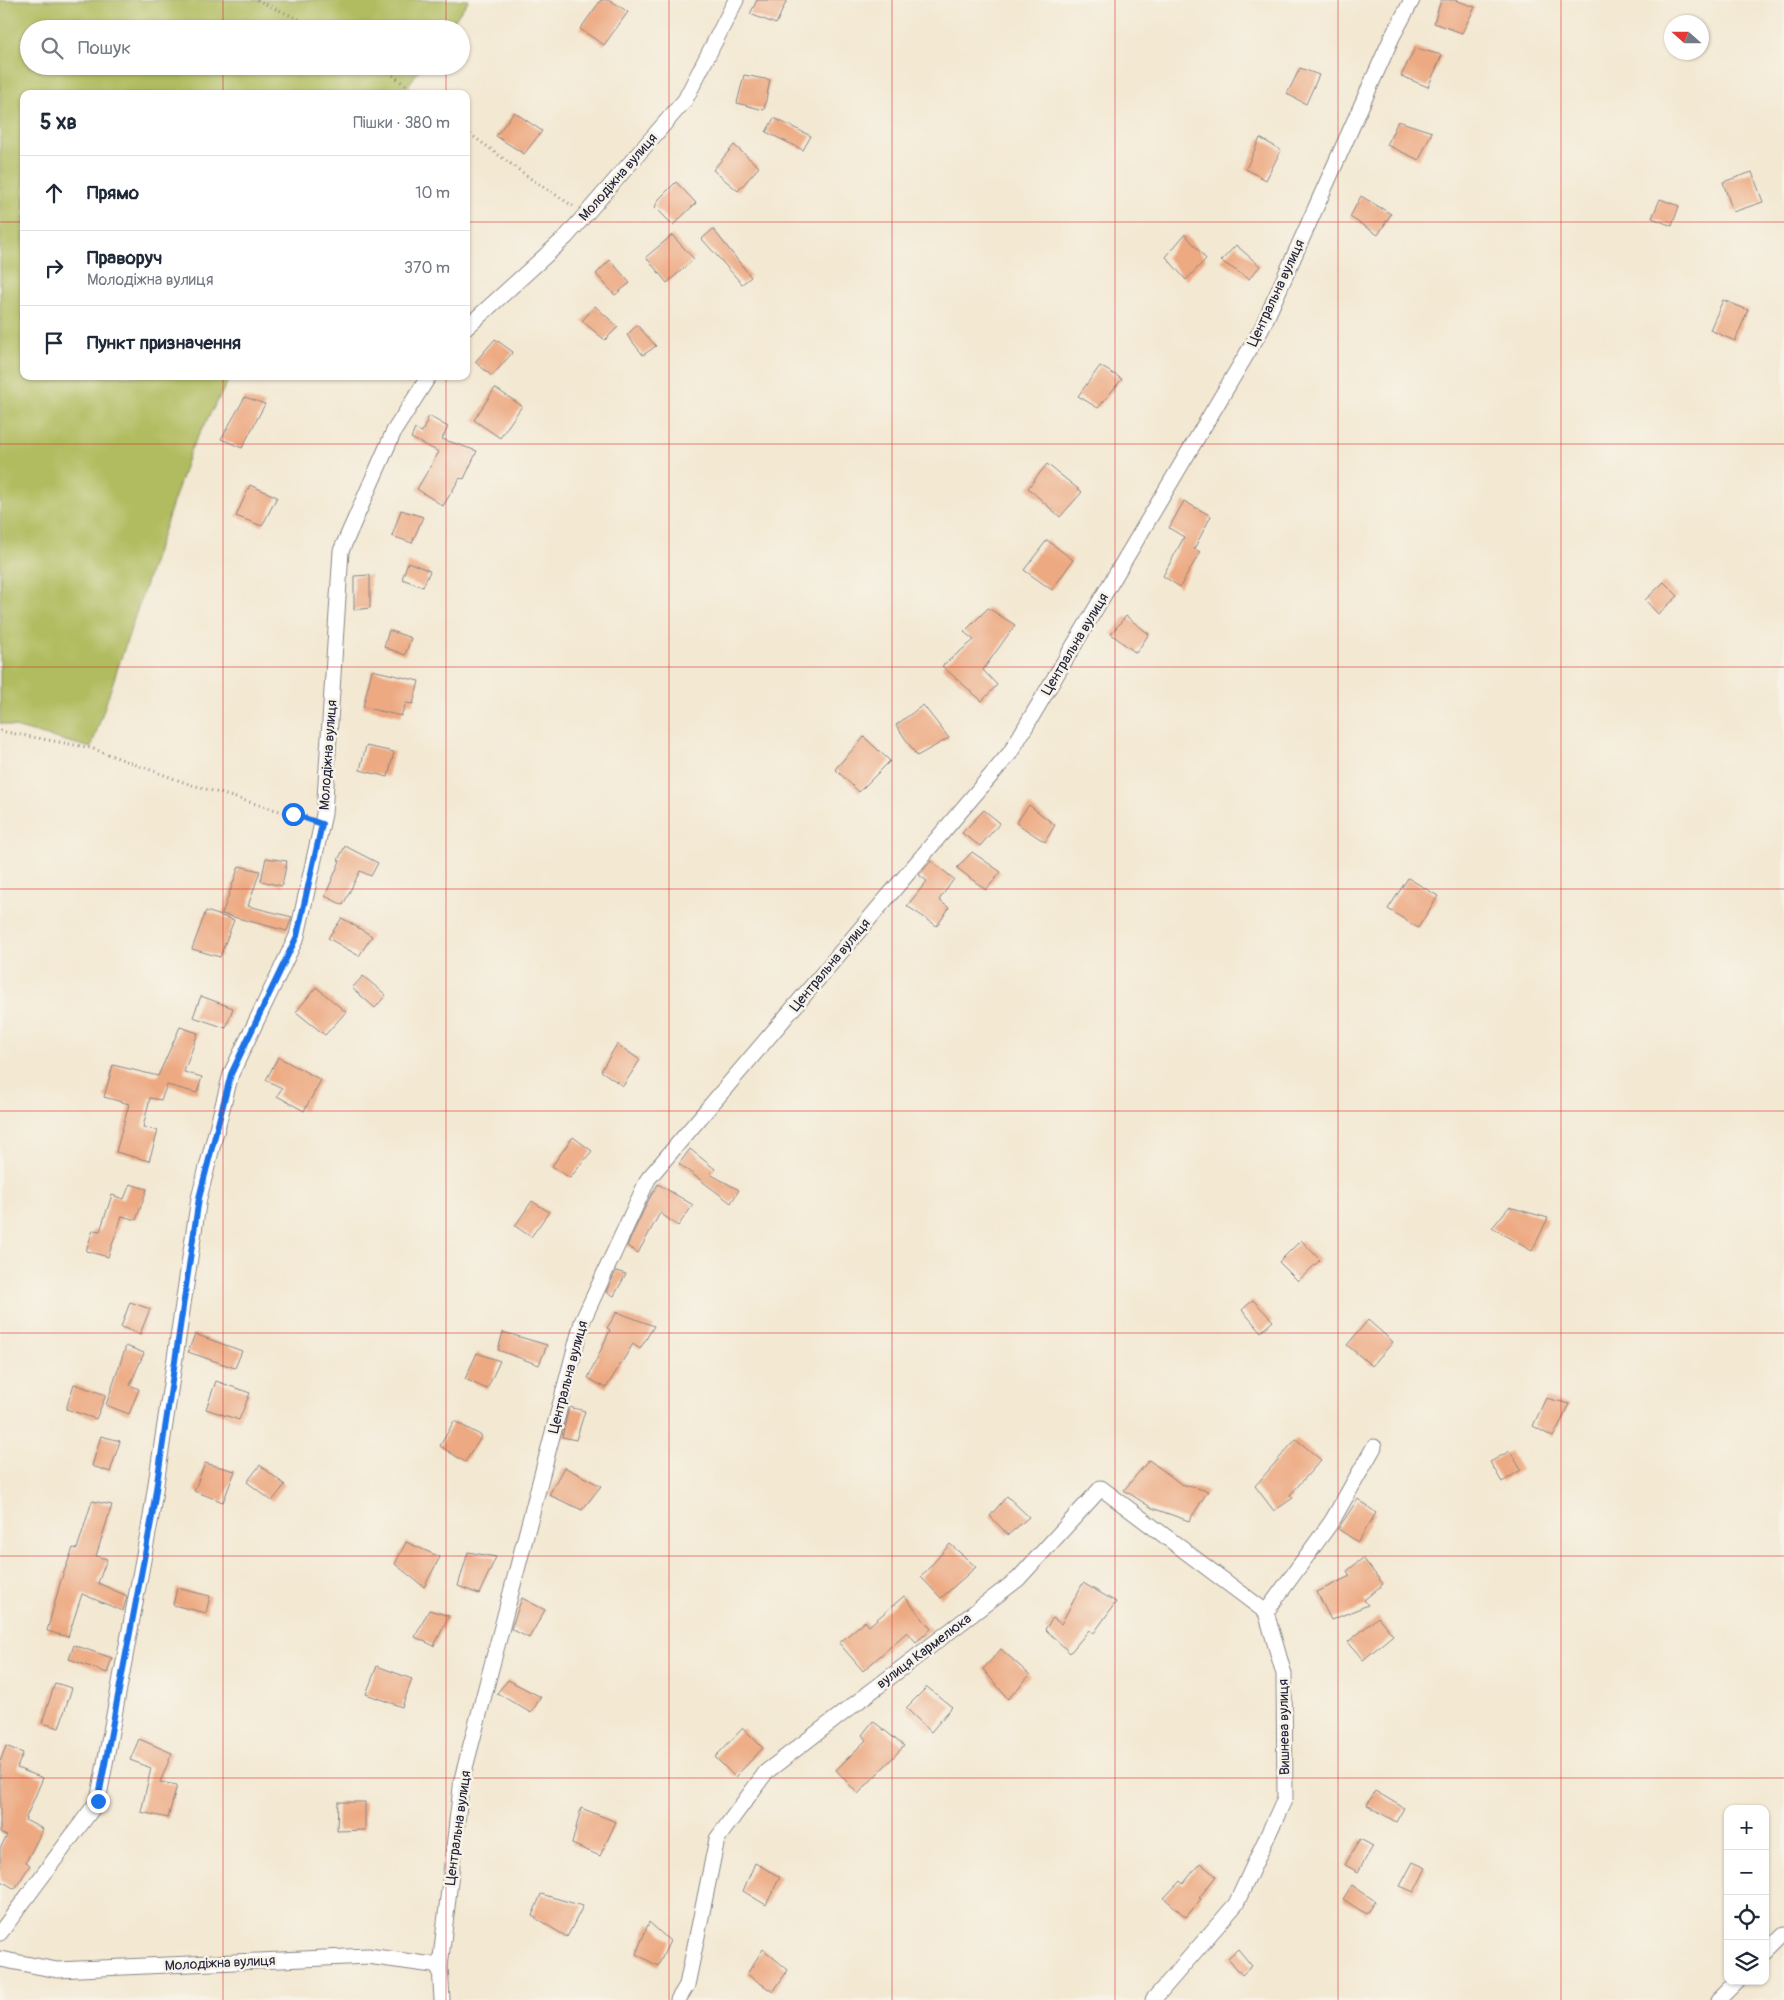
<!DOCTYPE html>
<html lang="uk">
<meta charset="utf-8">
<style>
:root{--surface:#fff;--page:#f6f6f7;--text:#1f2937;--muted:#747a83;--line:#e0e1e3}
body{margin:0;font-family:Pangolin,sans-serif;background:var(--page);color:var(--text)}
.controls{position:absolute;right:15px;bottom:15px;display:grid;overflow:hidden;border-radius:10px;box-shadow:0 1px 4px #0004}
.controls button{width:45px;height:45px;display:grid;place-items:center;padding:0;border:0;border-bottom:1px solid var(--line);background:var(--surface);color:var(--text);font:25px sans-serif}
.compass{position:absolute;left:1664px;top:15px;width:45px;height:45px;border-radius:50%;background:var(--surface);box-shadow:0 1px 4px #0004;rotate:291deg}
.stop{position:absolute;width:15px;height:15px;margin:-11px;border:4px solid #1a73e8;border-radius:50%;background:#fff}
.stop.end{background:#1a73e8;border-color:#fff;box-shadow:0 1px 5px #0008}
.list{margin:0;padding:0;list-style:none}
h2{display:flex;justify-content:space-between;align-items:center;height:65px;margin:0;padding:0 20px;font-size:21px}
h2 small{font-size:16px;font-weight:400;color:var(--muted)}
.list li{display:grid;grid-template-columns:32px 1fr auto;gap:15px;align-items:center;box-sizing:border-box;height:75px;padding:0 20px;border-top:1px solid var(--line)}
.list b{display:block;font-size:19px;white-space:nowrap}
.list p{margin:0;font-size:16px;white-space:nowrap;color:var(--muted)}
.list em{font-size:16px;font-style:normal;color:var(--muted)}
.icon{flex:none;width:28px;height:28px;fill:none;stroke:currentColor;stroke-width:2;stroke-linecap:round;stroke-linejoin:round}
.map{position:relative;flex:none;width:1784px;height:2000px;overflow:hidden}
.search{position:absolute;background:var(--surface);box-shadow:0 1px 4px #0004;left:20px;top:20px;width:450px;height:55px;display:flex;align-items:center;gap:12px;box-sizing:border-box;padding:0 18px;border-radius:28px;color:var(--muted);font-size:19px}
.panel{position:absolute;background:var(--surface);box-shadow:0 1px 4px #0004;left:20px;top:90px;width:450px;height:290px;border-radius:10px}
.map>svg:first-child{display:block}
.green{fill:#b0bc5e;stroke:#696f4c}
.building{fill:#eda981}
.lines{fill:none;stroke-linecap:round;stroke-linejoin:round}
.street-casing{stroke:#8a8586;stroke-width:17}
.path{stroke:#8a8586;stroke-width:3;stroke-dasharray:1 4;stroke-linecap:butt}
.street{stroke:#fff;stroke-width:15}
.route{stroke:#1a73e8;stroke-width:6}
.grid{fill:none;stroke:#d62828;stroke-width:1;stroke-opacity:0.55}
.labels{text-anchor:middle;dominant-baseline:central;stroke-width:5;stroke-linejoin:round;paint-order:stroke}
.street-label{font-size:14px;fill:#22223b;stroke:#f7f3e8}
</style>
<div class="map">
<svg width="1784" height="2000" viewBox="0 0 1784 2000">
<rect width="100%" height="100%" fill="#f7f3e8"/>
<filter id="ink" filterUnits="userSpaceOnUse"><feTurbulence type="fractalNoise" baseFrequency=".02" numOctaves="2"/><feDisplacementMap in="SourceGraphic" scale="10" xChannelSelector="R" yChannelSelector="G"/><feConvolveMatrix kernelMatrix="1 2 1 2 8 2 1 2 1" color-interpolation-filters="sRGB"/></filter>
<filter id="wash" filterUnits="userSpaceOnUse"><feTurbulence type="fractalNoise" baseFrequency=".0096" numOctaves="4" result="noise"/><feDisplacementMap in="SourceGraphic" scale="20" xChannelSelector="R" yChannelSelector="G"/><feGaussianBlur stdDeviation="1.12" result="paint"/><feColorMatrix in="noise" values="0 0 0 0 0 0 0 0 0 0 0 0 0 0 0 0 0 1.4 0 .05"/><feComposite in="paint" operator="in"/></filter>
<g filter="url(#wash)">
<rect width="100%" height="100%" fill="#f3e8d2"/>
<path class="green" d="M0,0H469L448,29H29V66H422L402,94H24V376H231L191,449L91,748L0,723Z"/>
<g id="blocks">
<g class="building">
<path d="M601,0H610L628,12L604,45L580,29Z"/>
<path d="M757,0H787L776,24L750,14Z"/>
<path d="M1441,0H1455L1475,7L1462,33L1434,23Z"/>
<path d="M1415,48L1442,55L1428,87L1401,76Z"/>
<path d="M1300,68L1319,75L1306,104L1287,94Z"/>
<path d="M744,75L770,80L764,110L737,103Z"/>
<path d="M514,112L542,131L524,154L496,136Z"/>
<path d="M774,118L811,136L803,150L766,132Z"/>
<path d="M1398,121L1432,132L1419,160L1387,145Z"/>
<path d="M1260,138L1281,150L1266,180L1246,169Z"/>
<path d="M734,145L759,167L738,191L713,170Z"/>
<path d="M1752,172L1763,202L1733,212L1723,182Z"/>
<path d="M676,182L696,203L673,225L655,207L659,199Z"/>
<path d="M1361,196L1391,214L1378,235L1350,217Z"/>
<path d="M1660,199L1679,206L1672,226L1652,218Z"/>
<path d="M713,229L751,277L742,284L702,239Z"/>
<path d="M1185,234L1206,259L1186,280L1166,257Z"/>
<path d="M672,235L694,259L667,283L646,257Z"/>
<path d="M1236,245L1260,266L1249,279L1221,261Z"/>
<path d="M610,260L630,283L615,295L596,274Z"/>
<path d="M1723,300L1748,310L1735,341L1710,330Z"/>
<path d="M595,306L618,327L605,340L582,321Z"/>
<path d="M637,325L656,346L643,355L627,335Z"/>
<path d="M495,339L513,352L492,376L475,362Z"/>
<path d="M1100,366L1122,379L1098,408L1078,396Z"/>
<path d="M495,388L522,406L500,438L474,420Z"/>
<path d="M245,397L265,404L242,448L221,439Z"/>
<path d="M429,416L448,427L442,439L477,451L464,479L460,478L443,506L417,489L439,452L411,438L415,429L422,432Z"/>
<path d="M1047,464L1082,492L1060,517L1028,488Z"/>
<path d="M250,485L277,497L262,526L236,516Z"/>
<path d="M1184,501L1211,516L1194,549L1200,552L1180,587L1163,576L1184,537L1169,528Z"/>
<path d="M401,510L423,517L412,543L392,536Z"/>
<path d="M1047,540L1073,560L1052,590L1024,570Z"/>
<path d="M408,562L430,571L423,587L402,579Z"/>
<path d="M370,575V608L354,610V576Z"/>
<path d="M1664,582L1678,596L1658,614L1645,600Z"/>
<path d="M988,608L1015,625L983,670L997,685L982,701L942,666L974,640L964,632Z"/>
<path d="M1126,616L1149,634L1136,653L1111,634Z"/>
<path d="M389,630L411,638L405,655L384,647Z"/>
<path d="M372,670L419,681L413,704L406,703L401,716L363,707Z"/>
<path d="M923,705L949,738L917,756L896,725Z"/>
<path d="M864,737L890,761L859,792L835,769Z"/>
<path d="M366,746L394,752L388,777L360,770Z"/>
<path d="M1029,805L1055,825L1045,842L1016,823Z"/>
<path d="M984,810L1000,823L980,846L962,833Z"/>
<path d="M345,846L378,863L371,876L360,871L343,905L325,896L340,861L338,860Z"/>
<path d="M972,852L1001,872L986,890L957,868Z"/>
<path d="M266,858L287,861L282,886L261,881Z"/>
<path d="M931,861L954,879L939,900L949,908L937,926L907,906L927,881L919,875Z"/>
<path d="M239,866L260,871L248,906L292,917L287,931L222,914Z"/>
<path d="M1408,878L1438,896L1418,928L1388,909Z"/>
<path d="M206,911L234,920L220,957L192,949Z"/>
<path d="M342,918L372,936L359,956L328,938Z"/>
<path d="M363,976L386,995L375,1008L352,988Z"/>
<path d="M316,987L346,1012L325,1035L296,1012Z"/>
<path d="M201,996L233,1008L226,1028L193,1017Z"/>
<path d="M180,1027L198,1033L184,1072L202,1077L197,1093L167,1085L161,1100L150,1098L143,1127L158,1131L149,1161L116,1152L129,1104L104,1097L113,1065L158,1076Z"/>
<path d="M617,1044L640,1060L623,1086L601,1071Z"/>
<path d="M278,1057L321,1080L304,1111L277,1096L282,1088L266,1080Z"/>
<path d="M573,1137L592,1151L570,1178L552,1166Z"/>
<path d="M690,1149L715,1169L710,1174L739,1190L731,1203L679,1164Z"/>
<path d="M130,1184L147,1189L136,1220L122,1216L108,1257L86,1251L93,1230L100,1231L112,1195L124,1199Z"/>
<path d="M658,1184L693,1205L678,1226L660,1213L638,1253L627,1246L649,1199Z"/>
<path d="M532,1201L549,1212L531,1237L515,1226Z"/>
<path d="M1509,1207L1548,1218L1532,1251L1492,1228Z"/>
<path d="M1301,1240L1320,1260L1298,1281L1279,1262Z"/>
<path d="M616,1271L626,1274L614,1296L606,1292Z"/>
<path d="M1253,1300L1273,1321L1261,1332L1242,1310Z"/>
<path d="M130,1302L150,1309L140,1334L121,1327Z"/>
<path d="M617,1312L654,1326L640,1349L633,1344L606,1388L588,1378L610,1330L607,1328Z"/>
<path d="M1368,1320L1393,1342L1372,1366L1347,1345Z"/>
<path d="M503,1332L547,1345L539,1365L498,1350Z"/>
<path d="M195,1334L242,1351L235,1368L188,1352Z"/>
<path d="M126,1346L144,1353L130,1385L139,1389L129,1414L106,1405Z"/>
<path d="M477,1353L500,1361L487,1389L465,1379Z"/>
<path d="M216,1381L250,1393L239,1420L206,1409Z"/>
<path d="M74,1384L106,1395L96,1419L66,1409Z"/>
<path d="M1546,1398L1570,1404L1553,1437L1533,1426Z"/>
<path d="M569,1407L585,1411L576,1440L562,1437Z"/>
<path d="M454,1421L482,1436L465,1462L440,1446Z"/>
<path d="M101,1436L120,1441L110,1472L92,1466Z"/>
<path d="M1296,1439L1321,1460L1290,1495L1293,1498L1274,1511L1255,1486Z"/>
<path d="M1510,1451L1521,1470L1502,1482L1490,1462Z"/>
<path d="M1149,1460L1181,1484L1208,1491L1189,1521L1152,1508L1124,1490Z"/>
<path d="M205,1463L235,1471L223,1502L194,1491Z"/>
<path d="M260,1465L285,1485L272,1501L247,1482Z"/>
<path d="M564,1467L601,1486L582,1510L549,1495Z"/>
<path d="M1007,1496L1029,1517L1008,1535L990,1516Z"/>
<path d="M1358,1499L1376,1513L1358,1542L1338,1529Z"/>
<path d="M92,1501L112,1505L96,1556L107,1559L98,1583L127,1596L123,1611L82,1594L68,1637L47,1631L61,1580L73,1548L77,1549Z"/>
<path d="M406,1542L440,1557L424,1587L395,1564Z"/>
<path d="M950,1544L976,1567L941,1598L921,1577Z"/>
<path d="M468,1552L496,1557L479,1594L458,1586Z"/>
<path d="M1363,1558L1383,1584L1364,1600L1368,1605L1331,1620L1317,1592L1350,1576L1347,1571Z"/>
<path d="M1083,1583L1116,1602L1094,1633L1089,1630L1070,1653L1045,1629L1053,1618L1061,1624Z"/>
<path d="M177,1588L210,1596L206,1613L173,1605Z"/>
<path d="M904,1596L931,1629L916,1642L907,1632L863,1671L839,1643L865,1621L869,1626Z"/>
<path d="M522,1598L545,1610L529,1638L511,1629Z"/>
<path d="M429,1610L449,1616L434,1646L415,1637Z"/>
<path d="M1378,1617L1393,1635L1363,1660L1348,1642Z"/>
<path d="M74,1645L112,1658L107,1673L69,1659Z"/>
<path d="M1001,1649L1030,1675L1008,1699L983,1669Z"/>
<path d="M377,1666L412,1679L402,1707L366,1694Z"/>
<path d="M508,1680L541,1697L531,1713L497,1693Z"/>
<path d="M55,1683L72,1688L59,1728L42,1723Z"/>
<path d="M927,1687L952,1707L931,1732L906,1708Z"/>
<path d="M873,1721L904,1746L858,1794L836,1770L866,1740L862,1735Z"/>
<path d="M743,1728L763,1748L735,1777L715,1757Z"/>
<path d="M139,1739L172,1753L160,1782L177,1785L168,1818L141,1812L151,1768L130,1760Z"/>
<path d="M6,1746L23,1753L17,1768L43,1778L25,1820L43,1829L26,1862L30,1865L15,1889L0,1880V1848L7,1836L0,1833V1762Z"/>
<path d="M1375,1791L1404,1808L1396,1822L1367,1805Z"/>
<path d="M338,1802H365V1830L337,1831Z"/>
<path d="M581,1808L616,1822L600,1856L572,1844Z"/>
<path d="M1360,1839L1373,1846L1358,1872L1345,1865Z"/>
<path d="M1413,1862L1426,1868L1414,1892L1400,1886Z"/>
<path d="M755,1863L780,1877L766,1905L743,1891Z"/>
<path d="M1200,1863L1216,1876L1199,1898L1201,1899L1186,1917L1164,1898L1180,1881L1183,1884Z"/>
<path d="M1352,1885L1375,1901L1366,1914L1343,1899Z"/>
<path d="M541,1894L583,1906L567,1937L532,1916Z"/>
<path d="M649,1922L670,1941L658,1966L636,1954Z"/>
<path d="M763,1949L788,1970L773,1992L747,1974Z"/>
<path d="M1238,1949L1252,1966L1242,1975L1228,1958Z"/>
</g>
</g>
</g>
<g filter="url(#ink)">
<use href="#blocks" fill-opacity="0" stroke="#8a8586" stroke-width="1"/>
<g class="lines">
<g class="street-casing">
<g id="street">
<path d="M466,328L566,237L685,100L736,0"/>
<path d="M0,1933L98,1801L151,1517L199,1198L231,1074L297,936L324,814L341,551L394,431L429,376"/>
<path d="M1765,1953L1784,1934"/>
<path d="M0,1959L57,1970L368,1956L440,1966"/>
<path d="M442,2000L440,1966L462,1779L582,1322L648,1179L1010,753L1261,330L1392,37L1412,0"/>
<path d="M678,2000L687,1985L717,1839L766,1772L1018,1579L1101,1488L1266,1612"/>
<path d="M1153,2000L1236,1904L1285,1798L1284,1674L1266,1612L1332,1521L1374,1447"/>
<path d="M1718,2000L1737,1981"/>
</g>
</g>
<g class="path">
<path d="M257,0L320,29"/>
<path d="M381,66L417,94"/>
<path d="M466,131L534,181L573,206"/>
<path d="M0,731L91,748L186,783L306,819"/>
</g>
<use href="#street" class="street"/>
</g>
</g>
<g class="lines" filter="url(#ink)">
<path class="route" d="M98,1801L152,1517L199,1198L231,1074L297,936L322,824L293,814"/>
</g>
<path class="grid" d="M223,0V29M446,0V29M669,0V2000M892,0V2000M1115,0V2000M1338,0V2000M1561,0V2000M223,66V94M446,66V94M0,222H24M466,222H1784M223,376V2000M446,376V2000M0,444H1784M0,667H1784M0,889H1784M0,1111H1784M0,1333H1784M0,1556H1784M0,1778H1784"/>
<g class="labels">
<g class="street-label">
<text transform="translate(618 177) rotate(-49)">Молодіжна вулиця</text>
<text transform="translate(1276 293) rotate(-65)">Центральна вулиця</text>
<text transform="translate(1075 644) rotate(-59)">Центральна вулиця</text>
<text transform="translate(328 755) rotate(-86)">Молодіжна вулиця</text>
<text transform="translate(830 965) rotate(-50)">Центральна вулиця</text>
<text transform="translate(568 1377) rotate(-75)">Центральна вулиця</text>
<text transform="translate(924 1651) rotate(-37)">вулиця Кармелюка</text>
<text transform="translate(1284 1727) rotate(-91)">Вишнева вулиця</text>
<text transform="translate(458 1828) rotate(-82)">Центральна вулиця</text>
<text transform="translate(220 1963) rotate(-3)">Молодіжна вулиця</text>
</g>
</g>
</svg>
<div class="controls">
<button>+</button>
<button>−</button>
<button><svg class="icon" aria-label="locate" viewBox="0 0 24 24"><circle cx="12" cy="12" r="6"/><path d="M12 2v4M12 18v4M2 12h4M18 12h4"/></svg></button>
<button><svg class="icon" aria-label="layers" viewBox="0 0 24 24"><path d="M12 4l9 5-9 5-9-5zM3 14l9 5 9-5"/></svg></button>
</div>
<svg class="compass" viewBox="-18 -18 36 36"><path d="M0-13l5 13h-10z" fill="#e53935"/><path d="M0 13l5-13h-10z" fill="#747a83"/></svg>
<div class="stop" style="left:293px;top:814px"></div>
<div class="stop end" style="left:98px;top:1801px"></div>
<div class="search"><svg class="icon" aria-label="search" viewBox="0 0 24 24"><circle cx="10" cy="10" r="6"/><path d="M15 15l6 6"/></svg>Пошук</div>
<section class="panel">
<h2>5 хв<small>Пішки · 380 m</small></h2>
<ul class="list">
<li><svg class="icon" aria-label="ahead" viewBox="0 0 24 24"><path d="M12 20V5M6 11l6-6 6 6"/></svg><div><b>Прямо</b></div><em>10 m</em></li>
<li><svg class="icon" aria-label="right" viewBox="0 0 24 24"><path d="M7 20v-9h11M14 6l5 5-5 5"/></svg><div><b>Праворуч</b><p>Молодіжна вулиця</p></div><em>370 m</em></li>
<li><svg class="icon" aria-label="arrive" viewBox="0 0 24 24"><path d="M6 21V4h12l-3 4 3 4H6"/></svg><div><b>Пункт призначення</b></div></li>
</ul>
</section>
</div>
